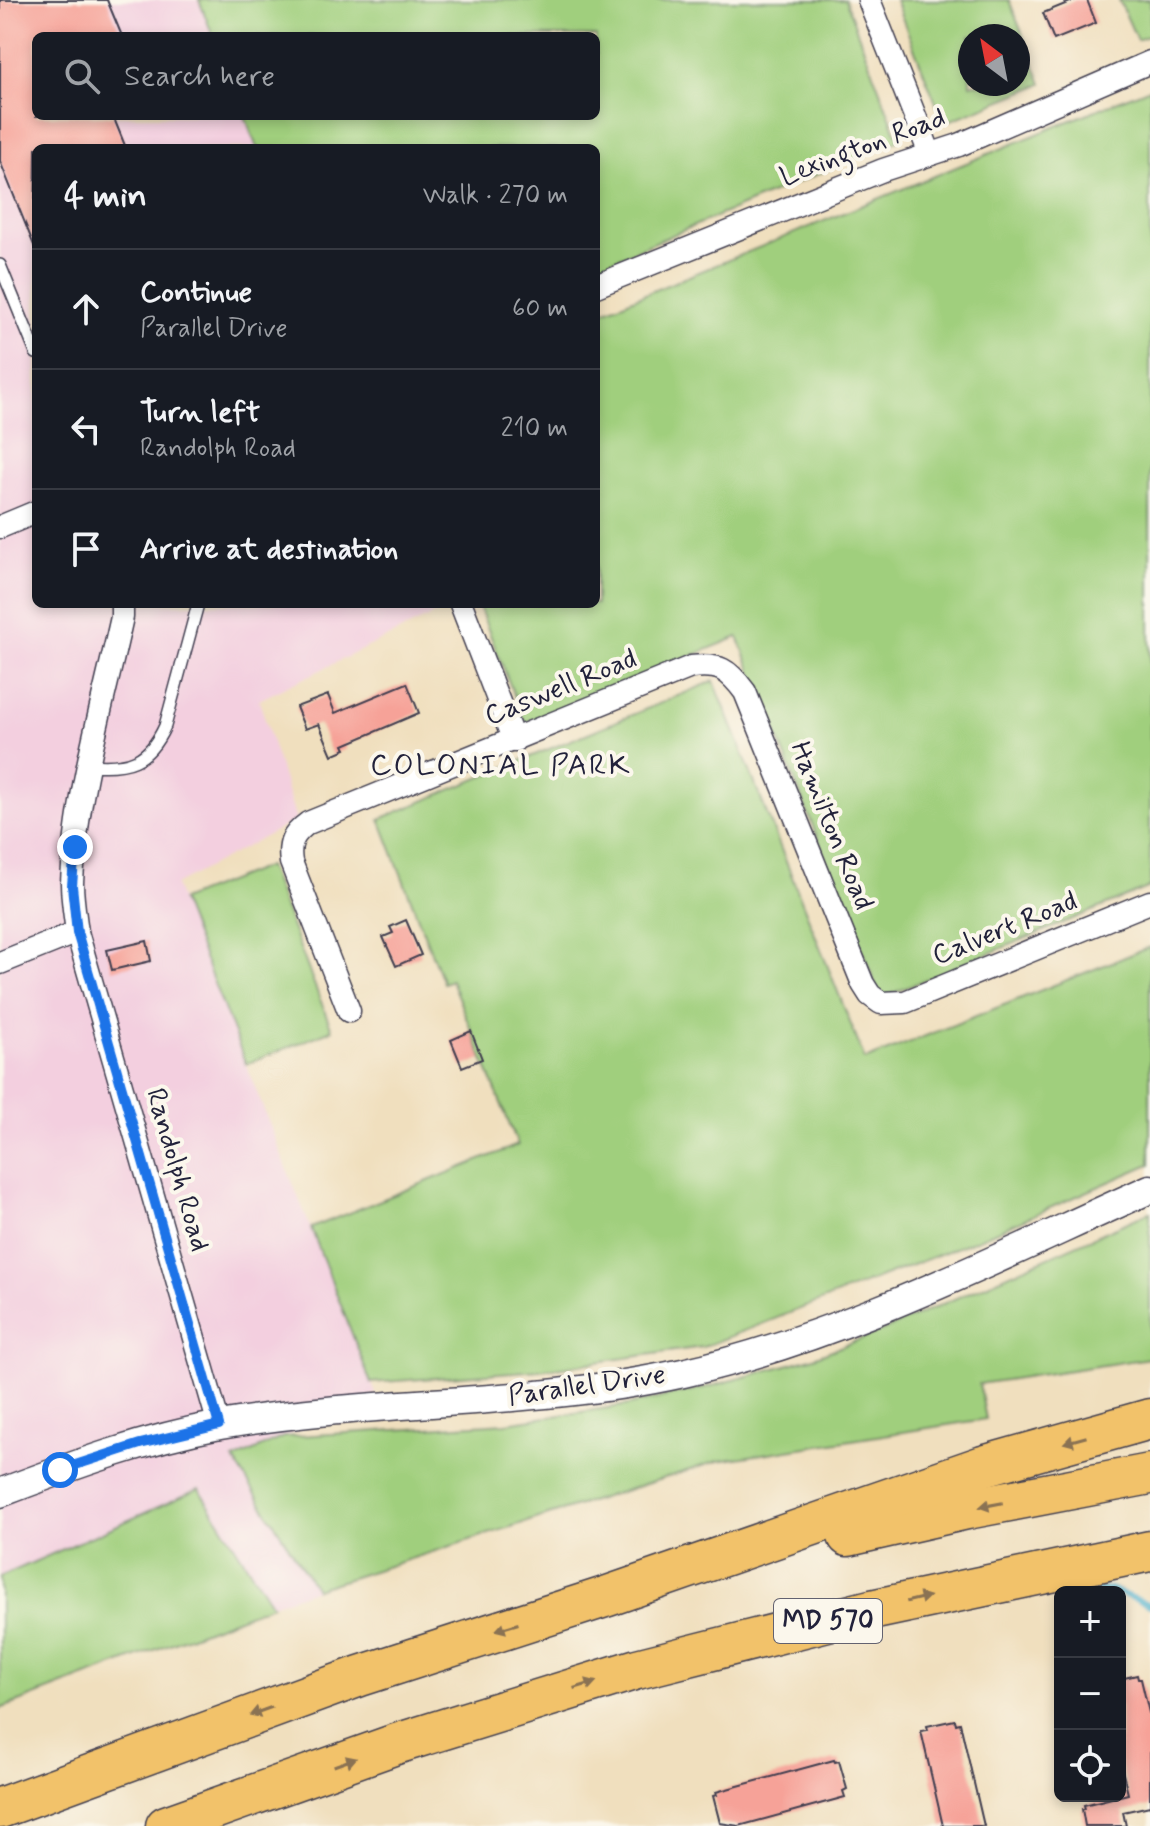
<!DOCTYPE html>
<meta charset="utf-8">
<style>
:root{--surface:#171b24;--page:#242831;--text:#f1f3f6;--muted:#9ea1a6;--line:#363941}
body{margin:0;font-family:Mynerve,sans-serif;background:var(--page);color:var(--text)}
.controls{position:absolute;right:24px;bottom:24px;display:grid;overflow:hidden;border-radius:12px;box-shadow:0 4px 12px #0003}
.controls button{width:72px;height:72px;display:grid;place-items:center;padding:0;border:0;border-bottom:2px solid var(--line);background:var(--surface);color:var(--text);font:40px sans-serif}
.compass{position:absolute;left:958px;top:24px;width:72px;height:72px;border-radius:50%;background:var(--surface);box-shadow:0 4px 12px #0003;rotate:328deg}
.stop{position:absolute;width:24px;height:24px;margin:-18px;border:6px solid #1a73e8;border-radius:50%;background:#fff}
.stop.end{background:#1a73e8;border-color:#fff;box-shadow:0 2px 8px #0008}
.list{margin:0;padding:0;list-style:none}
h2{display:flex;justify-content:space-between;align-items:center;height:104px;margin:0;padding:0 32px;font-size:34px}
h2 small{font-size:26px;font-weight:400;color:var(--muted)}
.list li{display:grid;grid-template-columns:52px 1fr auto;gap:24px;align-items:center;box-sizing:border-box;height:120px;padding:0 32px;border-top:2px solid var(--line)}
.list b{display:block;font-size:30px;white-space:nowrap}
.list p{margin:0;font-size:26px;white-space:nowrap;color:var(--muted)}
.list em{font-size:26px;font-style:normal;color:var(--muted)}
.icon{flex:none;width:44px;height:44px;fill:none;stroke:currentColor;stroke-width:2;stroke-linecap:round;stroke-linejoin:round}
.map{position:relative;flex:none;width:1150px;height:1826px;overflow:hidden}
.search{position:absolute;background:var(--surface);box-shadow:0 4px 12px #0003;left:32px;top:32px;width:568px;height:88px;display:flex;align-items:center;gap:20px;box-sizing:border-box;padding:0 28px;border-radius:12px;color:var(--muted);font-size:30px}
.panel{position:absolute;background:var(--surface);box-shadow:0 4px 12px #0003;left:32px;top:144px;width:568px;height:464px;border-radius:12px}
.map>svg:first-child{display:block}
.built{fill:#f3cfdf}
.green{fill:#a0cf7d;stroke:#61785c;stroke-width:2;fill-rule:evenodd}
.lines{fill:none;stroke-linecap:round;stroke-linejoin:round}
.stream{stroke:#4db0cc;stroke-width:6}
.building{fill:#f6a298}
.service-casing{stroke:#413e4f;stroke-width:14}
.minor-casing{stroke:#413e4f;stroke-width:25}
.tertiary-casing{stroke:#413e4f;stroke-width:31}
.motorway-casing{stroke:#413e4f;stroke-width:43}
.service{stroke:#fff;stroke-width:11}
.minor{stroke:#fff;stroke-width:22}
.tertiary{stroke:#fff;stroke-width:28}
.motorway{stroke:#f2c26a;stroke-width:40}
.oneway{fill:#8a7252}
.route{stroke:#1a73e8;stroke-width:10}
.labels{text-anchor:middle;dominant-baseline:central;stroke-width:8;stroke-linejoin:round;paint-order:stroke}
.shield{fill:#fbf7ec;stroke:#636270;stroke-width:2}
.shield-label{font-size:26px;font-weight:bold;fill:#22223b}
.street-label{font-size:28px;fill:#22223b;stroke:#fbf7ec}
.neighbourhood-label{font-size:30px;letter-spacing:2px;fill:#22223b;stroke:#fbf7ec}
</style>
<div class="map">
<svg width="1150" height="1826" viewBox="0 0 1150 1826">
<rect width="100%" height="100%" fill="#fbf7ec"/>
<filter id="ink" filterUnits="userSpaceOnUse"><feTurbulence type="fractalNoise" baseFrequency=".0125" numOctaves="2"/><feDisplacementMap in="SourceGraphic" scale="16" xChannelSelector="R" yChannelSelector="G"/><feConvolveMatrix kernelMatrix="1 2 1 2 8 2 1 2 1" color-interpolation-filters="sRGB"/></filter>
<filter id="wash" filterUnits="userSpaceOnUse"><feTurbulence type="fractalNoise" baseFrequency=".006" numOctaves="4" result="noise"/><feDisplacementMap in="SourceGraphic" scale="32" xChannelSelector="R" yChannelSelector="G"/><feGaussianBlur stdDeviation="1.8" result="paint"/><feColorMatrix in="noise" values="0 0 0 0 0 0 0 0 0 0 0 0 0 0 0 0 0 1.4 0 .05"/><feComposite in="paint" operator="in"/></filter>
<g filter="url(#wash)">
<rect width="100%" height="100%" fill="#f0dfbe"/>
<path class="built" d="M0,0H199L213,36H36V116H245L257,148H36V604H438L441,611L259,700L296,820L175,885L376,1394L234,1460L316,1589L272,1605L198,1490L0,1577Z"/>
<g class="green">
<path d="M199,0H845L899,140L596,267V148H257L245,116H596V36H213Z"/>
<path d="M895,0H1009L1042,84L944,123ZM970,36H1018V84H970Z"/>
<path d="M1119,0H1150V35L1137,40Z"/>
<path d="M1150,88V887L881,998L738,637L525,723L478,604H596V314Z"/>
<path d="M714,681L865,1060L1150,947V1164L981,1238L703,1347L540,1370L371,1383L311,1228L518,1145L451,980L443,983L380,819Z"/>
<path d="M268,866L332,1030L246,1064L181,900Z"/>
<path d="M1150,1212V1358L979,1384L986,1419L718,1461L316,1589L234,1460L283,1437L506,1423L629,1405L716,1385L811,1358L882,1331Z"/>
<path d="M199,1489L272,1605L0,1709V1577Z"/>
</g>
<g class="lines">
<g class="stream">
<path d="M1080,1592L1110,1589L1118,1592"/>
<path d="M1120,1593L1150,1605"/>
</g>
</g>
<g id="blocks">
<g class="building">
<path d="M0,0H107L122,36H36V116H113L126,148H36L35,248L0,161Z"/>
<path d="M1075,0H1087L1096,23L1054,40L1043,13Z"/>
<path d="M407,683L419,713L344,745L346,749L332,755L319,724L305,729L296,707L328,695L335,713Z"/>
<path d="M406,920L421,955L396,966L383,937L393,933L390,927Z"/>
<path d="M147,941L151,961L112,970L107,950Z"/>
<path d="M471,1031L482,1059L462,1067L451,1040Z"/>
<path d="M1137,1675L1138,1679H1141L1150,1717V1806L1123,1812L1126,1826H1085L1082,1809H1085L1084,1805L1128,1794L1120,1761V1679Z"/>
<path d="M955,1720L956,1724L960,1723L984,1826H943L921,1731L928,1730L927,1726Z"/>
<path d="M834,1760L835,1762L839,1761L847,1789L843,1791L845,1797L739,1826L720,1823L713,1796L717,1795L716,1792Z"/>
</g>
</g>
</g>
<g filter="url(#ink)">
<use href="#blocks" fill-opacity="0" stroke="#413e4f" stroke-width="2"/>
<g class="lines">
<g class="service-casing">
<g id="service">
<path d="M0,265L36,353"/>
<path d="M90,765C128,768 148,763 165,726L198,604"/>
</g>
</g>
<g class="minor-casing">
<g id="minor">
<path d="M869,0L930,154"/>
<path d="M596,286L883,170L959,145L1150,62"/>
<path d="M0,527L36,512"/>
<path d="M122,604V617C103,704 76,794 72,883C72,899 75,916 77,932L219,1425"/>
<path d="M461,604L514,741"/>
<path d="M0,963L77,932"/>
<path d="M349,1011L291,862C288,843 293,834 308,823L691,667C720,664 728,669 745,692L863,984L870,995L881,1003L905,1002L1150,902"/>
</g>
</g>
<g class="tertiary-casing">
<path id="tertiary" d="M0,1493C71,1466 144,1439 220,1425C373,1398 531,1407 683,1373C846,1336 998,1257 1150,1189"/>
</g>
<g class="motorway-casing">
<g id="motorway">
<path d="M848,1536L967,1509L1150,1474"/>
<path d="M0,1808L360,1676L608,1596L983,1466L1150,1419"/>
<path d="M166,1826L396,1744L637,1669L871,1610L1150,1551"/>
</g>
</g>
<use href="#service" class="service"/>
<use href="#minor" class="minor"/>
<use href="#tertiary" class="tertiary"/>
<use href="#motorway" class="motorway"/>
</g>
<defs><path id="oneway-solid" d="M-6-.8H1V-3.2L6.5 0L1 3.2V.8H-6Z" transform="scale(2)"/></defs>
<g class="oneway">
<use href="#oneway-solid" transform="translate(1075 1440) rotate(164)"/>
<use href="#oneway-solid" transform="translate(991 1505) rotate(169)"/>
<use href="#oneway-solid" transform="translate(918 1599) rotate(-13)"/>
<use href="#oneway-solid" transform="translate(507 1627) rotate(163)"/>
<use href="#oneway-solid" transform="translate(585 1685) rotate(-17)"/>
<use href="#oneway-solid" transform="translate(261 1711) rotate(160)"/>
<use href="#oneway-solid" transform="translate(345 1762) rotate(-19)"/>
</g>
</g>
<g class="lines" filter="url(#ink)">
<path class="route" d="M60,1470L140,1444L219,1425L77,932L72,886L75,847"/>
</g>
<g class="labels">
<rect class="shield" x="774" y="1599" width="108" height="44" rx="6"/>
<g class="shield-label">
<text x="828" y="1621">MD 570</text>
</g>
<g class="street-label">
<text transform="translate(863 148) rotate(-21)">Lexington Road</text>
<text transform="translate(561 688) rotate(-22)">Caswell Road</text>
<text transform="translate(831 826) rotate(68)">Hamilton Road</text>
<text transform="translate(1005 929) rotate(-22)">Calvert Road</text>
<text transform="translate(177 1170) rotate(74)">Randolph Road</text>
<text transform="translate(587 1386) rotate(-8)">Parallel Drive</text>
</g>
<g class="neighbourhood-label">
<text x="501" y="765">COLONIAL PARK</text>
</g>
</g>
</svg>
<div class="controls">
<button>+</button>
<button>−</button>
<button><svg class="icon" aria-label="locate" viewBox="0 0 24 24"><circle cx="12" cy="12" r="6"/><path d="M12 2v4M12 18v4M2 12h4M18 12h4"/></svg></button>
</div>
<svg class="compass" viewBox="-18 -18 36 36"><path d="M0-13l5 13h-10z" fill="#e53935"/><path d="M0 13l5-13h-10z" fill="#9ea1a6"/></svg>
<div class="stop" style="left:60px;top:1470px"></div>
<div class="stop end" style="left:75px;top:847px"></div>
<div class="search"><svg class="icon" aria-label="search" viewBox="0 0 24 24"><circle cx="10" cy="10" r="6"/><path d="M15 15l6 6"/></svg>Search here</div>
<section class="panel">
<h2>4 min<small>Walk · 270 m</small></h2>
<ul class="list">
<li><svg class="icon" aria-label="ahead" viewBox="0 0 24 24"><path d="M12 20V5M6 11l6-6 6 6"/></svg><div><b>Continue</b><p>Parallel Drive</p></div><em>60 m</em></li>
<li><svg class="icon" aria-label="left" viewBox="0 0 24 24"><path d="M17 20v-9H6M10 6l-5 5 5 5"/></svg><div><b>Turn left</b><p>Randolph Road</p></div><em>210 m</em></li>
<li><svg class="icon" aria-label="arrive" viewBox="0 0 24 24"><path d="M6 21V4h12l-3 4 3 4H6"/></svg><div><b>Arrive at destination</b></div></li>
</ul>
</section>
</div>
